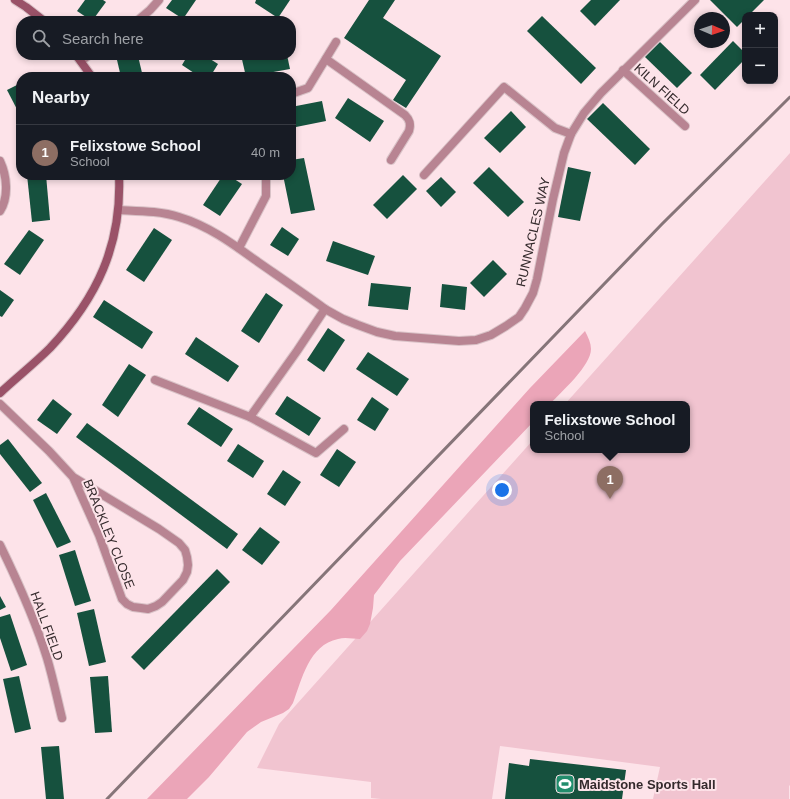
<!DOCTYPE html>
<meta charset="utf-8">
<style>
:root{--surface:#171b24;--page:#20242c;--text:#f1f3f6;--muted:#9ea1a6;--line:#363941;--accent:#218d6c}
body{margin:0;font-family:Helvetica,sans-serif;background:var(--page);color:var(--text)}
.controls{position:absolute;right:12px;top:12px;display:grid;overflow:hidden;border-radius:8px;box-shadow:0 2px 6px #0003}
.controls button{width:36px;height:36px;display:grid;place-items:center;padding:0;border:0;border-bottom:1px solid var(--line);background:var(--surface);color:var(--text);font:20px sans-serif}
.compass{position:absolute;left:694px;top:12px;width:36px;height:36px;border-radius:50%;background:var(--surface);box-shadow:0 2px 6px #0003;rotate:92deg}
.you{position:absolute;left:502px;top:490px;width:14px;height:14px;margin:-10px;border:3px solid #fff;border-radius:50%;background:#1a73e8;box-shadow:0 0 0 6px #1a73e833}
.badge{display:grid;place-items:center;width:26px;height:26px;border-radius:50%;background:var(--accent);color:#fff;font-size:13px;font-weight:700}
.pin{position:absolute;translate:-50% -33px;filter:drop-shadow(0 1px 2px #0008)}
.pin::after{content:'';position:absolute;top:21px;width:14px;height:12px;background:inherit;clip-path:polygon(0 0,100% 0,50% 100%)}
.popup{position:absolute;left:530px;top:401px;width:160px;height:52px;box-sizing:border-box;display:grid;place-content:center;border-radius:8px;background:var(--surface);filter:drop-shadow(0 1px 3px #0005);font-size:13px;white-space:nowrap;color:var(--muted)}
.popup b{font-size:15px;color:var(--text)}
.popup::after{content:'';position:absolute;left:50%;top:100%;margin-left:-8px;border:8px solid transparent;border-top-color:var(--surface)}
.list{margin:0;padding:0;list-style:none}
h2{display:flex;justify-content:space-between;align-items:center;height:52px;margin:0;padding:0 16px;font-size:17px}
h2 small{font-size:13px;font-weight:400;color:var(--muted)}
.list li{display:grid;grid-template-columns:26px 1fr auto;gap:12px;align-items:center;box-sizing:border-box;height:56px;padding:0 16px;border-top:1px solid var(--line)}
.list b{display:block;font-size:15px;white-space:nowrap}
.list p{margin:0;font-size:13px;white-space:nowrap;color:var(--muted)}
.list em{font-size:13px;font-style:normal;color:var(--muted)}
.icon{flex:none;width:22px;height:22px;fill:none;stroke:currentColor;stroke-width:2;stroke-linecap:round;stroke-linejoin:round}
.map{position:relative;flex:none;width:790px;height:799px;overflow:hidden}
.search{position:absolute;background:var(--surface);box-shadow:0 2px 6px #0003;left:16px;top:16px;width:280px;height:44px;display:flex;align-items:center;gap:10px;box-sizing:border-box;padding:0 14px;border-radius:16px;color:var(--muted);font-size:15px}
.panel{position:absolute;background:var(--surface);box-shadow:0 2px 6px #0003;left:16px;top:72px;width:280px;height:108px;border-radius:16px}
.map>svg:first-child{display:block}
.green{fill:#f1c4d0}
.forest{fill:#eba5b8}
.building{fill:#16513e}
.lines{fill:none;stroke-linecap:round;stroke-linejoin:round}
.lane-casing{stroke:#d9c2c7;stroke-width:10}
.street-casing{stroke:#d9c2c7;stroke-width:10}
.secondary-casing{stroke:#d9c2c7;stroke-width:10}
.lane{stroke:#b88492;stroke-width:8}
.street{stroke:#b88492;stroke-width:8}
.secondary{stroke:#9a5268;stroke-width:8}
.rail{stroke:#867579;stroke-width:3}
.labels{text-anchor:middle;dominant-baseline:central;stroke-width:4;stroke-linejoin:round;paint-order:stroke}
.street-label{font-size:13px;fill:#342a2c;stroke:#fde3e9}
.poi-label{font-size:13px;font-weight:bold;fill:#342a2c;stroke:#fde3e9;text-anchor:start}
</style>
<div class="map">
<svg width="790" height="799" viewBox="0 0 790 799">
<rect width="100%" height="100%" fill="#fde3e9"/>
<path class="green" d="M790,153V785L789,786V799H653L660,767L500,746L492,799H381L371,798V782L257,768L279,724L533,440V450H687V404H565Z"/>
<path class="forest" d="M585,331C588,337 591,343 591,349C591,366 561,392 550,404H533V422L400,561L374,595L373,608L370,624L367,631L360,639C353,639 345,637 338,639C309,645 302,679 293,703L289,709L283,713L261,722L247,732L209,777L187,799H147L331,610L530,388Z"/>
<g class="building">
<path d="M85,0H103L106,2L92,21L77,11Z"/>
<path d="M172,0H196L183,19L166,8Z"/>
<path d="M256,0H290L278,18L255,3Z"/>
<path d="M369,0H395L383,18L441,56L406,108L393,100L406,80L344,38Z"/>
<path d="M591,0H620L595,26L580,11Z"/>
<path d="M710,0H764L749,15H745V19L737,27Z"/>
<path d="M542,16L596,68L581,84L527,31Z"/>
<path d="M733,41L745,53V59L715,90L700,75Z"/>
<path d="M660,42L692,73L677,88L645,57Z"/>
<path d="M188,55H204L218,64L210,77H200L182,65Z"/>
<path d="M241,55H287L290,69L246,77Z"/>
<path d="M138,56L143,77H121L117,60Z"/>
<path d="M21,83V117L7,90Z"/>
<path d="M348,98L384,121L370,142L335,118Z"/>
<path d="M322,101L326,121L291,128V107Z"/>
<path d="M603,103L650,149L635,165L587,119Z"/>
<path d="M511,111L526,127L500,153L484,138Z"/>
<path d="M304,158L315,210L291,214L283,175H291V160Z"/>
<path d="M489,167L524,202L508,217L473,183Z"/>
<path d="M568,167L591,172L580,221L558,217Z"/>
<path d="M27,175H46L50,220L32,222Z"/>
<path d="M223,175H228L242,184L220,216L203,205Z"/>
<path d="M403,175L417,189L387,219L373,205Z"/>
<path d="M441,177L456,192L441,207L426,191Z"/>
<path d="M282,227L299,239L288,256L270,245Z"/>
<path d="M154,228L172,240L144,282L126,270Z"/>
<path d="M29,230L44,240L20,275L4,264Z"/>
<path d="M333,241L375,256L368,275L326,261Z"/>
<path d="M493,260L507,274L484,297L470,283Z"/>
<path d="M371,283L411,287L408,310L368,306Z"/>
<path d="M442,284L467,287L465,310L440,307Z"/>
<path d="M0,290L14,300L2,317L0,316Z"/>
<path d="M266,293L283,305L259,343L241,331Z"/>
<path d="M104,300L153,332L142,349L93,317Z"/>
<path d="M328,328L345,340L324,372L307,360Z"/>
<path d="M196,337L239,366L228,382L185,354Z"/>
<path d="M368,352L409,379L397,396L356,369Z"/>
<path d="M129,364L146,375L118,417L102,405Z"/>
<path d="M287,396L321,418L309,436L275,414Z"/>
<path d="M372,397L389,409L375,431L357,420Z"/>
<path d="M53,399L72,414L57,434L37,420Z"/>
<path d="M199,407L233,429L221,447L187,424Z"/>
<path d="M87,423L238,534L227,549L76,437Z"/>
<path d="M8,439L42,483L30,492L0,454V445Z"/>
<path d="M238,444L264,461L253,478L227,461Z"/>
<path d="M337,449L356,462L339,487L320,475Z"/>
<path d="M283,470L301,482L285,506L267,494Z"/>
<path d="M46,493L71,542L57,548L33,500Z"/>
<path d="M260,527L280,542L262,565L242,550Z"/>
<path d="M75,550L91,601L75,606L59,555Z"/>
<path d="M217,569L230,582L144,670L131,657Z"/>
<path d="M0,596L6,607L0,610Z"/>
<path d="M94,609L106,662L89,666L77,613Z"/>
<path d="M10,614L27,665L11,671L0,638V617Z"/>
<path d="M19,676L31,729L15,733L3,679Z"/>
<path d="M108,676L112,732L95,733L90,677Z"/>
<path d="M59,746L64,799H46L41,747Z"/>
<path d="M530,759L626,770L622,799H505L509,763L529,766Z"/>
</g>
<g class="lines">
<g class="lane-casing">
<path id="lane" d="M326,59L405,115C410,120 411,124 409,131L391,160"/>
</g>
<g class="street-casing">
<g id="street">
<path d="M137,21L150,10L159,0"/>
<path d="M81,61L89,55"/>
<path d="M623,70L685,126"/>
<path d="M291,94L308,88L336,42"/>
<path d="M0,161C7,176 9,197 0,211"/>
<path d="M424,175L504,87L555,128L571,134"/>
<path d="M119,210C139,211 160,211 179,217C209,226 233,244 258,262C281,278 303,293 325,309L343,319L358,325L377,332L395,336L459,341L476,340L491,335L506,326L519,317L525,308L533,293L537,279L553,199L564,153L571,134L584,113L601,93L695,0"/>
<path d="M239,248L266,196V175"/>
<path d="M155,380L250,417L316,453L344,429"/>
<path d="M0,404L49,451L73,477L159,529L179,543L185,550L187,557L188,565L187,572L183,580L162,602L156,606L148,609L141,608L133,607L127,604L122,599L99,535L73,477"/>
<path d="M250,417L297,351L325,309"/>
<path d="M0,545C18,582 35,619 47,658C53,678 57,698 62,718"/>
</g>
</g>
<g class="secondary-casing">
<g id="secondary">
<path d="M15,0L26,7L44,21"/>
<path d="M76,55L92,77"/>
<path d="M0,393C16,378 35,363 50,348C97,298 122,245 119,175"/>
</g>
</g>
<use href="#lane" class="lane"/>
<use href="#street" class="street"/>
<use href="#secondary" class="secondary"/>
<path class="rail" d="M107,799L662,224L790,97"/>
</g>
<defs>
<g id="stadium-square" transform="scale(1)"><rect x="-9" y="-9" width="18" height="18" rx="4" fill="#218d6c" stroke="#fde3e9"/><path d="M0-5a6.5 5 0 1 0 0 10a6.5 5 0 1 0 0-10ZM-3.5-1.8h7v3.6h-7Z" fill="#fff"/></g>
</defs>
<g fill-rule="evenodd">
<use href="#stadium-square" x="565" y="784"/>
</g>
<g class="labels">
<g class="street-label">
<text transform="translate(662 89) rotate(42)">KILN FIELD</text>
<text transform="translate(533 232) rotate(-77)">RUNNACLES WAY</text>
<text transform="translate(109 534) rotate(68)">BRACKLEY CLOSE</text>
<text transform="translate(47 626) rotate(70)">HALL FIELD</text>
</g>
<g class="poi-label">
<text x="579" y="784">Maidstone Sports Hall</text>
</g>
</g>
</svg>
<div class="controls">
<button>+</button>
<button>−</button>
</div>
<svg class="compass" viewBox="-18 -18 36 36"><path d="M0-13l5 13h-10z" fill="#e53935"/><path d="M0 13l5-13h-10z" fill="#9ea1a6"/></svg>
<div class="you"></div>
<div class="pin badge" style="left:610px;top:499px;background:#8d6e63">1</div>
<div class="popup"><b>Felixstowe School</b>School</div>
<div class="search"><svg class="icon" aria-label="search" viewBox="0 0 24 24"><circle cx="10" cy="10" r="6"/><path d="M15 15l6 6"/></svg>Search here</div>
<section class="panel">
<h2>Nearby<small></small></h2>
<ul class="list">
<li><span class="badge" style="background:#8d6e63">1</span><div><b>Felixstowe School</b><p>School</p></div><em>40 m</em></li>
</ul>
</section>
</div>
